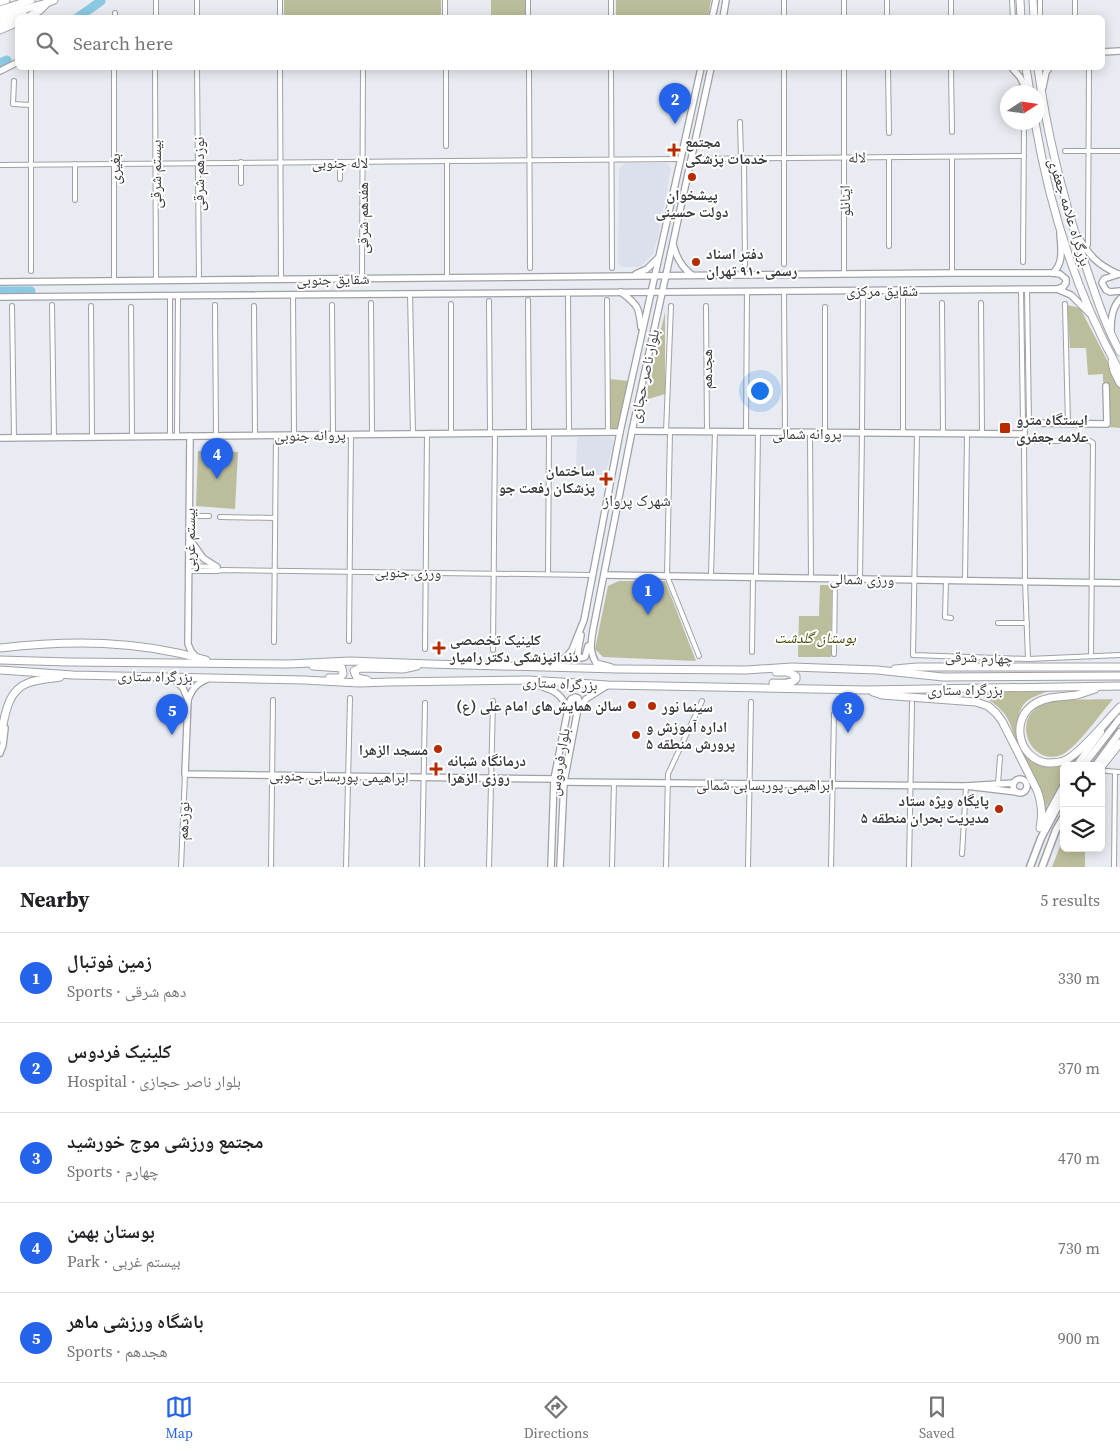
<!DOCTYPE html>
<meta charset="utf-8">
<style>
:root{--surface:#fff;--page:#f6f6f6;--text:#202124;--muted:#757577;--line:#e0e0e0;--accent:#2563eb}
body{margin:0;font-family:"Source Serif 4","Noto Naskh Arabic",serif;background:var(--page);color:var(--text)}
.controls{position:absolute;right:15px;bottom:15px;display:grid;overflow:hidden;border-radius:8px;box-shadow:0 2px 12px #0003}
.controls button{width:45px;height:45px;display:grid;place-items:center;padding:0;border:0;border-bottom:1px solid var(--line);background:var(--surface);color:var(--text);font:25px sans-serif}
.compass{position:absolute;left:1000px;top:85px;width:45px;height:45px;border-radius:50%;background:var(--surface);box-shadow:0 2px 12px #0003;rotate:78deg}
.you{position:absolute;left:759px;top:390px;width:18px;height:18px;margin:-12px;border:4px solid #fff;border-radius:50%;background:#1a73e8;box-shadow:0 0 0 8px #1a73e833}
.badge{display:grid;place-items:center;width:32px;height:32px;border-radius:50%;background:var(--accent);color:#fff;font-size:16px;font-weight:700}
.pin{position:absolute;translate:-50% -41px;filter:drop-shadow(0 1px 2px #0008)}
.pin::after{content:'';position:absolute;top:26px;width:18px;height:15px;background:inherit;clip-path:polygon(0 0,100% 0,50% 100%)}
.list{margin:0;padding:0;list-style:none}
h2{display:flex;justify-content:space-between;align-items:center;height:65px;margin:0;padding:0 20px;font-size:21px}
h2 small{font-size:16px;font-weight:400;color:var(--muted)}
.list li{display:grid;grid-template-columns:32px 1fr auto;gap:15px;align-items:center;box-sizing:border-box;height:90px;padding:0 20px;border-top:1px solid var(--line)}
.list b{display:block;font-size:19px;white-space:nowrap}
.list p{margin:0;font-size:16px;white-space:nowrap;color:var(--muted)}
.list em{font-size:16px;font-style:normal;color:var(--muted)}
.icon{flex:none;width:28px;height:28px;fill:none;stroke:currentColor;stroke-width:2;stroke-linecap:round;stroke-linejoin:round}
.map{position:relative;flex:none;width:1120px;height:867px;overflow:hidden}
.search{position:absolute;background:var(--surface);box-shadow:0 2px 12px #0003;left:15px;right:15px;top:15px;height:55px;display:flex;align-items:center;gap:12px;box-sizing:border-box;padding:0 18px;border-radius:8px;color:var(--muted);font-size:19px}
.sheet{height:515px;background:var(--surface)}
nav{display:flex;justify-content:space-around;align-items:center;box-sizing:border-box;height:70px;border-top:1px solid var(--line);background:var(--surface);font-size:14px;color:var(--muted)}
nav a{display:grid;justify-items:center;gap:2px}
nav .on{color:var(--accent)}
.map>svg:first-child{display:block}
.built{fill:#dbe0ec}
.green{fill:#bcbe9b}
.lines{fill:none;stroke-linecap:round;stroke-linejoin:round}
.river{stroke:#8bc9e2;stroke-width:9}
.street-casing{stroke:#9fa1a7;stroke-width:6}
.secondary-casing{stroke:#9fa1a7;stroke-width:8}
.primary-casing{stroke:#9fa1a7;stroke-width:9}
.highway-casing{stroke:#9fa1a7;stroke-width:9}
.street{stroke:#fff;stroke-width:4}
.secondary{stroke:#fff;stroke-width:5.5}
.primary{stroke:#fff;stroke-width:6}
.highway{stroke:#fff;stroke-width:7}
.poi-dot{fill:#b62c00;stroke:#fff;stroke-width:2}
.labels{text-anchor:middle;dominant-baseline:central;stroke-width:4;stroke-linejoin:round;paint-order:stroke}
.poi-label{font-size:15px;font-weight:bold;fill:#393a3d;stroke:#fff;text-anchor:start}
.street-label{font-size:15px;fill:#393a3d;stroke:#fff}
.park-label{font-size:15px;font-style:italic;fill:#464704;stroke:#fff}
.neighbourhood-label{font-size:16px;fill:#393a3d;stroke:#fff}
</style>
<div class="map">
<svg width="1120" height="867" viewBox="0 0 1120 867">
<rect width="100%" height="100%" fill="#e8ebf1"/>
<g class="built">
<path d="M625,163H667L671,168L658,237L653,254L640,267H622L618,263L619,170Z"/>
<path d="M577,437H610L614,442L605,475L576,474Z"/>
</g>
<g class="green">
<rect x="284" y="0" width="157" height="17"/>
<rect x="491" y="0" width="35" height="17"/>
<path d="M616,0H711L708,17L616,18Z"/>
<path d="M1067,305L1080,308L1120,385V428L1109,427L1108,383L1103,382V374L1088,375L1086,348H1070Z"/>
<path d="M665,312V394L645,400Z"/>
<path d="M609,379L629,381L620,429H609Z"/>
<path d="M198,451L238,452L235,509L196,506Z"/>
<path d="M619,581H665L696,661L603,657L595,649L608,586Z"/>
<path d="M820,585H832L831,657H798L799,616H819Z"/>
<path d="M1048,691C1041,694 1032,697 1027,701C1023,704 1020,710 1019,715C1012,739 1026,769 1054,767C1063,766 1071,760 1079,755L1071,766H1064V777L1045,809L1044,800L1014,737C1010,713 996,703 975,692Z"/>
<path d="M1113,699C1102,712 1075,750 1061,755C1031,767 1009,718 1044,704C1060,698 1094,700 1113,699Z"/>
<path d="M1064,836V848H1085V867H1052Z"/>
</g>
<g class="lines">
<g class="river">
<path d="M77,18L101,1"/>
<path d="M0,63L7,60"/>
<path d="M0,291H31"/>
</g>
<g class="street-casing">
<g id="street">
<path d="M197,0V18"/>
<path d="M445,0V18"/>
<path d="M611,0V18"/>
<path d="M887,0V18"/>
<path d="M1012,0L1013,18"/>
<path d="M1040,0V18"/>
<path d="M1075,0V18"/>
<path d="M115,18V13"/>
<path d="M156,18V0"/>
<path d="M280,18V0"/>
<path d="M528,18V0"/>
<path d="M784,18V0"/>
<path d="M844,18V0"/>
<path d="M951,18V0"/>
<path d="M31,68V271"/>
<path d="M155,68L156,280"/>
<path d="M197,68L199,280"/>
<path d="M280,68L281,279"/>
<path d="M529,68L530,268"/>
<path d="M611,68L612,268"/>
<path d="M784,68V264"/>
<path d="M888,68L889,133"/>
<path d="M951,68L952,132"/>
<path d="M14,81L13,104L30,105"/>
<path d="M1019,88V92"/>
<path d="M740,122L741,158"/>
<path d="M446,146V68"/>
<path d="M1065,151H1120"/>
<path d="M744,158L745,265"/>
<path d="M691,159L1024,156"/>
<path d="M241,162V183"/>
<path d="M340,162V179"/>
<path d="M75,164V200"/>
<path d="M0,165L680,159"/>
<path d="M1088,245L1089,68"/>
<path d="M889,246V157"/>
<path d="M1023,262L1024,122"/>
<path d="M952,273V157"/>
<path d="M844,274V68"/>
<path d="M447,277V161"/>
<path d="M362,278L363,68"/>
<path d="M114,281V68"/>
<path d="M1021,289L1023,422L1025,428"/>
<path d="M1027,289L1029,423L1025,428L1024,441L1025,581L1028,659"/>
<path d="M903,290V433"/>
<path d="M784,291L785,432"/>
<path d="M410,294L413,434"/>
<path d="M293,295L294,435"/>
<path d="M170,296V436"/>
<path d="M568,297L569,433"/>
<path d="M528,300L529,433"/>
<path d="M607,300L608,432"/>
<path d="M489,301L490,433"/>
<path d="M371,303L372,435"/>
<path d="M942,303L943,433"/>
<path d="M981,303L982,434"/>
<path d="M451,304V434"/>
<path d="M1065,304L1068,424"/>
<path d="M52,305L54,438"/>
<path d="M215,305L216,436"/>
<path d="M332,305L333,435"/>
<path d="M12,306L14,438"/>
<path d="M91,306L92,437"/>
<path d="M254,306L255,436"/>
<path d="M706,306L707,432"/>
<path d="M131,307L132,437"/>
<path d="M825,307V433"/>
<path d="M666,432L671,306"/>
<path d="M670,432L667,576L699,656"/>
<path d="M746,432L747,291"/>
<path d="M810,433L811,578"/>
<path d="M917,433L913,655L1028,659L1120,655"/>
<path d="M177,436L178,296"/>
<path d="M1024,441H1090L1093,443L1091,656"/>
<path d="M190,516H209"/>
<path d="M220,517L275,518"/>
<path d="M189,566L214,567"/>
<path d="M189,571H217L223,570L592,575"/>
<path d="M548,574L549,433"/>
<path d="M711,576L715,432"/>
<path d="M756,577L758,432"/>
<path d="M860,579L862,433L863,290"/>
<path d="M946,580L945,617L951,618"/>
<path d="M965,580L967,434"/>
<path d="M998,623H1027"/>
<path d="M349,641L351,435"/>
<path d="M274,642L276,435"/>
<path d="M425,649L427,434"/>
<path d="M493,650L495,433"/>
<path d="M752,652L753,577"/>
<path d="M834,654L835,578"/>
<path d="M1107,771L1120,772"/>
<path d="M998,784L1000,757"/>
<path d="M962,854L966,786"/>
<path d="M181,867L185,774"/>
<path d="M271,867L273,700"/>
<path d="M346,867L350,698"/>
<path d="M422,867L425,703"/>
<path d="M489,867L493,701"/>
<path d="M612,867L614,782"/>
<path d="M666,867L668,774L702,701"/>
<path d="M748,867L751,702"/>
<path d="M831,867L834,714"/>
<path d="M909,867L912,703"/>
<path d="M1114,867L1115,772"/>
</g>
</g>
<g class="secondary-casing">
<g id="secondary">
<path d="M712,18L716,0"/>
<path d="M723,18L726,0"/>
<path d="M1102,52L1120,51"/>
<path d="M1012,68L1020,77L1028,92"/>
<path d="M0,71L18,62"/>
<path d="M1043,87L1046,72L1049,68"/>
<path d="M1077,235C1090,256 1096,264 1118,274"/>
<path d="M673,244C676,257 681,267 692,275"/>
<path d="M1053,273C1064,263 1061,248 1060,234"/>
<path d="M636,274L647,269L658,258"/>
<path d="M1119,274L1104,279L1102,283L1106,290L1110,292L1120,291"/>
<path d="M0,282L952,273H1053L1060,274L1066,279V283L1063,287L1057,289"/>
<path d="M621,292C638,305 639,307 641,327"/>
<path d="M0,297L1057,289L1071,295L1089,313"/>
<path d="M1111,331C1111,319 1112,308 1120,299"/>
<path d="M1029,423L1107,424L1106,386"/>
<path d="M632,431L1024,434"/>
<path d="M190,436L188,644L191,651L197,658"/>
<path d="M0,438L620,432"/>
<path d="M191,541L203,558L217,567"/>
<path d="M604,575L1120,583"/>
<path d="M581,635L578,651V657L582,658L585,657L588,646"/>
<path d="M550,667L567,656L572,650L584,620L620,432L701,68"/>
<path d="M611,667L596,663C589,651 591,643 593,630L632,431L711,68"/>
<path d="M170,677L177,682L183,688L188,700L185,774L554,779"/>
<path d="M528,681C548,691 556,686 568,708"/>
<path d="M188,700C192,689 196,684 207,679"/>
<path d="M579,708L586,699L608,685"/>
<path d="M0,753L3,745L5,728"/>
<circle cx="1020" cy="786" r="7"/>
<path d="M564,782L966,786"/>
<path d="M1014,783L966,786L1017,792"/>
<path d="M551,867L554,779L569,704L571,699L575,697L578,698L579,703L564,782L560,867"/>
</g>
</g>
<g class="primary-casing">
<g id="primary">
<path d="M1076,766L1101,732"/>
<path d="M1083,766L1120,718"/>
<path d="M1095,766L1120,732"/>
<path d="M1042,825L1064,785"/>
<path d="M1030,867L1041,838L1064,795"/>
<path d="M1042,867L1056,830L1064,816"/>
</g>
</g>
<g class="highway-casing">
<g id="highway">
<path d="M1020,0L1021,18"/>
<path d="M1033,0L1034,18"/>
<path d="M0,2L6,0"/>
<path d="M0,10L31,0"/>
<path d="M0,16L47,3L54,0"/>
<path d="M26,18L39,11L45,5"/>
<path d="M0,23L23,13"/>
<path d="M0,30L18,22"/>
<path d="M1026,68L1030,92"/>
<path d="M1038,68C1047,136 1064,202 1086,267C1096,296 1105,325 1120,352"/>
<path d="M1035,122C1050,209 1077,295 1120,372"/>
<path d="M1112,362L1114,371L1120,383"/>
<path d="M0,648C71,640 137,640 206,660"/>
<path d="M0,660L69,662L289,664L350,661L430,664L617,669L746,670L792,667L877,670L943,677L1120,676"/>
<path d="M313,666L342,668L343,674L340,678H329"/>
<path d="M895,669L917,667H1120"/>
<path d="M0,670L73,675L304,680L359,683L389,682L528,680L608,685L865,690L1120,686"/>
<path d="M367,680L357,678L354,671L360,668L403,669L417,666"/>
<path d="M773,683C781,683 790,685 796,679V676L787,672H776"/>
<path d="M1095,689C1089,691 1083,693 1077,695C1063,697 1048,696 1036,703C1009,718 1018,759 1047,763C1054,763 1060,763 1066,760C1082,752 1106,721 1120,707"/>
<path d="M873,692L882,695L976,702L988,706L996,713L1002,721L1037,790C1042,803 1043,814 1040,828"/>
<path d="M0,738C5,718 6,691 28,683C38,679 49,679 60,677"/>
<path d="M1101,767L1120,743"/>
</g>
</g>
<use href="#street" class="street"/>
<use href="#secondary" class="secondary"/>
<use href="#primary" class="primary"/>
<use href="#highway" class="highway"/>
</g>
<g class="poi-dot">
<path d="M671.5 142.5h5v5h5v5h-5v5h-5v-5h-5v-5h5z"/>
<circle cx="692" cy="177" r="5"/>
<circle cx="696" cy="262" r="5"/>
<rect x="999" y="422" width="12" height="12" rx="2.5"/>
<path d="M603.5 471.5h5v5h5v5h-5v5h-5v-5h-5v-5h5z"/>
<path d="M436.5 640.5h5v5h5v5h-5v5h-5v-5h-5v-5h5z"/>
<circle cx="632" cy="705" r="5"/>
<circle cx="652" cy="706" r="5"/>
<circle cx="636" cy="735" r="5"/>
<circle cx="438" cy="749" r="5"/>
<path d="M433.5 761.5h5v5h5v5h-5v5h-5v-5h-5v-5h5z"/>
<circle cx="999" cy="809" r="5"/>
</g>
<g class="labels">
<g class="poi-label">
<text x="685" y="141">مجتمع<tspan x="685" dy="17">خدمات پزشکی</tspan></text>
<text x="692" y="194" text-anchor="middle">پیشخوان<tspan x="692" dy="17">دولت حسینی</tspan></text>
<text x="706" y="253">دفتر اسناد<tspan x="706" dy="17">رسمی ۹۱۰ تهران</tspan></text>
<text x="1016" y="419">ایستگاه مترو<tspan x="1016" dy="17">علامه جعفری</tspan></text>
<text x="595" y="470" text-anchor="end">ساختمان<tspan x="595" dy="17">پزشكان رفعت جو</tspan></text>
<text x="450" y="639">کلینیک تخصصی<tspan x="450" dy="17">دندانپزشکی دکتر رامیار</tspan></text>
<text x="622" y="705" text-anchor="end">سالن همایش‌های امام علی (ع)</text>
<text x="662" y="706">سینما نور</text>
<text x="646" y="726">اداره آموزش و<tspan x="646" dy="17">پرورش منطقه ۵</tspan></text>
<text x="428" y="749" text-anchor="end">مسجد الزهرا</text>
<text x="447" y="760">درمانگاه شبانه<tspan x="447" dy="17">روزی الزهرا</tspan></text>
<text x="989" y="800" text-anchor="end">پایگاه ویژه ستاد<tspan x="989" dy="17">مدیریت بحران منطقه ۵</tspan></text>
</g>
<g class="street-label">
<text transform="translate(857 157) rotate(-1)">لاله</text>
<text x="340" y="162">لاله جنوبی</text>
<text transform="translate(114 169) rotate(-90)">بغیری</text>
<text transform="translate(155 174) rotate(-90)">بیستم شرقی</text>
<text transform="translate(198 174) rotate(-90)">نوزدهم شرقی</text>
<text transform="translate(844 201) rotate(-90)">اینانلو</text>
<text transform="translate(1070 212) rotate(73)">بزرگراه علامه جعفری</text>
<text transform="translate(362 218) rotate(-90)">هفدهم شرقی</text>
<text transform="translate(333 279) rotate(-1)">شقایق جنوبی</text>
<text x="882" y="290">شقایق مرکزی</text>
<text transform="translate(706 369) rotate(-90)">هجدهم</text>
<text transform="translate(644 376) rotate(-78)">بلوار ناصر حجازی</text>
<text x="807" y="433">پروانه شمالی</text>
<text transform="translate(310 435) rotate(-1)">پروانه جنوبی</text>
<text transform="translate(189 540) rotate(-90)">بیستم غربی</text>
<text transform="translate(408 572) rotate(1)">ورزی جنوبی</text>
<text transform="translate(862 579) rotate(1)">ورزی شمالی</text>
<text transform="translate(979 657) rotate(2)">چهارم شرقی</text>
<text transform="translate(155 676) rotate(1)">بزرگراه ستاری</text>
<text transform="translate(560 683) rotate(3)">بزرگراه ستاری</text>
<text x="965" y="689">بزرگراه ستاری</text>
<text transform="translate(559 762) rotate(-81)">بلوار فردوس</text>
<text transform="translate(339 776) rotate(1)">ابراهیمی پوربسابی جنوبی</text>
<text x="765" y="784">ابراهیمی پوربسابی شمالی</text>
<text transform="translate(183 821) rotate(-87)">نوزدهم</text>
</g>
<g class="park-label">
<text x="815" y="637">بوستان گلدشت</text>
</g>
<g class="neighbourhood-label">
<text x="637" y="500">شهرک پرواز</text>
</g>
</g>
</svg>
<div class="controls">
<button><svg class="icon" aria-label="locate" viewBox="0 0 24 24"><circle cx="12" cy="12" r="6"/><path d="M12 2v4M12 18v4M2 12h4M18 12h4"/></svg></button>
<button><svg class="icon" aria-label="layers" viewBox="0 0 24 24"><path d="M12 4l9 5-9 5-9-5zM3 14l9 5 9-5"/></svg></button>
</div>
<svg class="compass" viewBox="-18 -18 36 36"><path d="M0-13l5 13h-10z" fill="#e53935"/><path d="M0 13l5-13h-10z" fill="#757577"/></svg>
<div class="you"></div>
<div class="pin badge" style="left:648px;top:615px">1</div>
<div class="pin badge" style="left:675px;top:124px">2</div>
<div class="pin badge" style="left:848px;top:733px">3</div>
<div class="pin badge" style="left:217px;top:479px">4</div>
<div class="pin badge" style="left:172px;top:735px">5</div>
<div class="search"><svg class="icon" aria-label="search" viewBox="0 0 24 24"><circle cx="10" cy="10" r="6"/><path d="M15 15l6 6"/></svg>Search here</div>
</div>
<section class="sheet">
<h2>Nearby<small>5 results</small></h2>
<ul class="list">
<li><span class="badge">1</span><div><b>زمین فوتبال</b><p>Sports · دهم شرقی</p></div><em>330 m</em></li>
<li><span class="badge">2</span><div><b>کلینیک فردوس</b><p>Hospital · بلوار ناصر حجازی</p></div><em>370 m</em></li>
<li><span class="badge">3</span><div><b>مجتمع ورزشی موج خورشید</b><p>Sports · چهارم</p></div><em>470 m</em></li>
<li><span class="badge">4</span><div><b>بوستان بهمن</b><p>Park · بیستم غربی</p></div><em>730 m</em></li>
<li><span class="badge">5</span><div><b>باشگاه ورزشی ماهر</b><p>Sports · هجدهم</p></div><em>900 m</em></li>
</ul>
</section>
<nav>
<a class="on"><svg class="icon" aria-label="map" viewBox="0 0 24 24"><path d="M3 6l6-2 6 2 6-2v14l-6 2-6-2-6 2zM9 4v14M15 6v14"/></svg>Map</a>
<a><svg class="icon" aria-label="directions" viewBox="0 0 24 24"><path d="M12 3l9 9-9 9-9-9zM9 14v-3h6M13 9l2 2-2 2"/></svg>Directions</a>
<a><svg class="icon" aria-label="saved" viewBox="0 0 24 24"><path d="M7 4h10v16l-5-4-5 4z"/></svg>Saved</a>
</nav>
